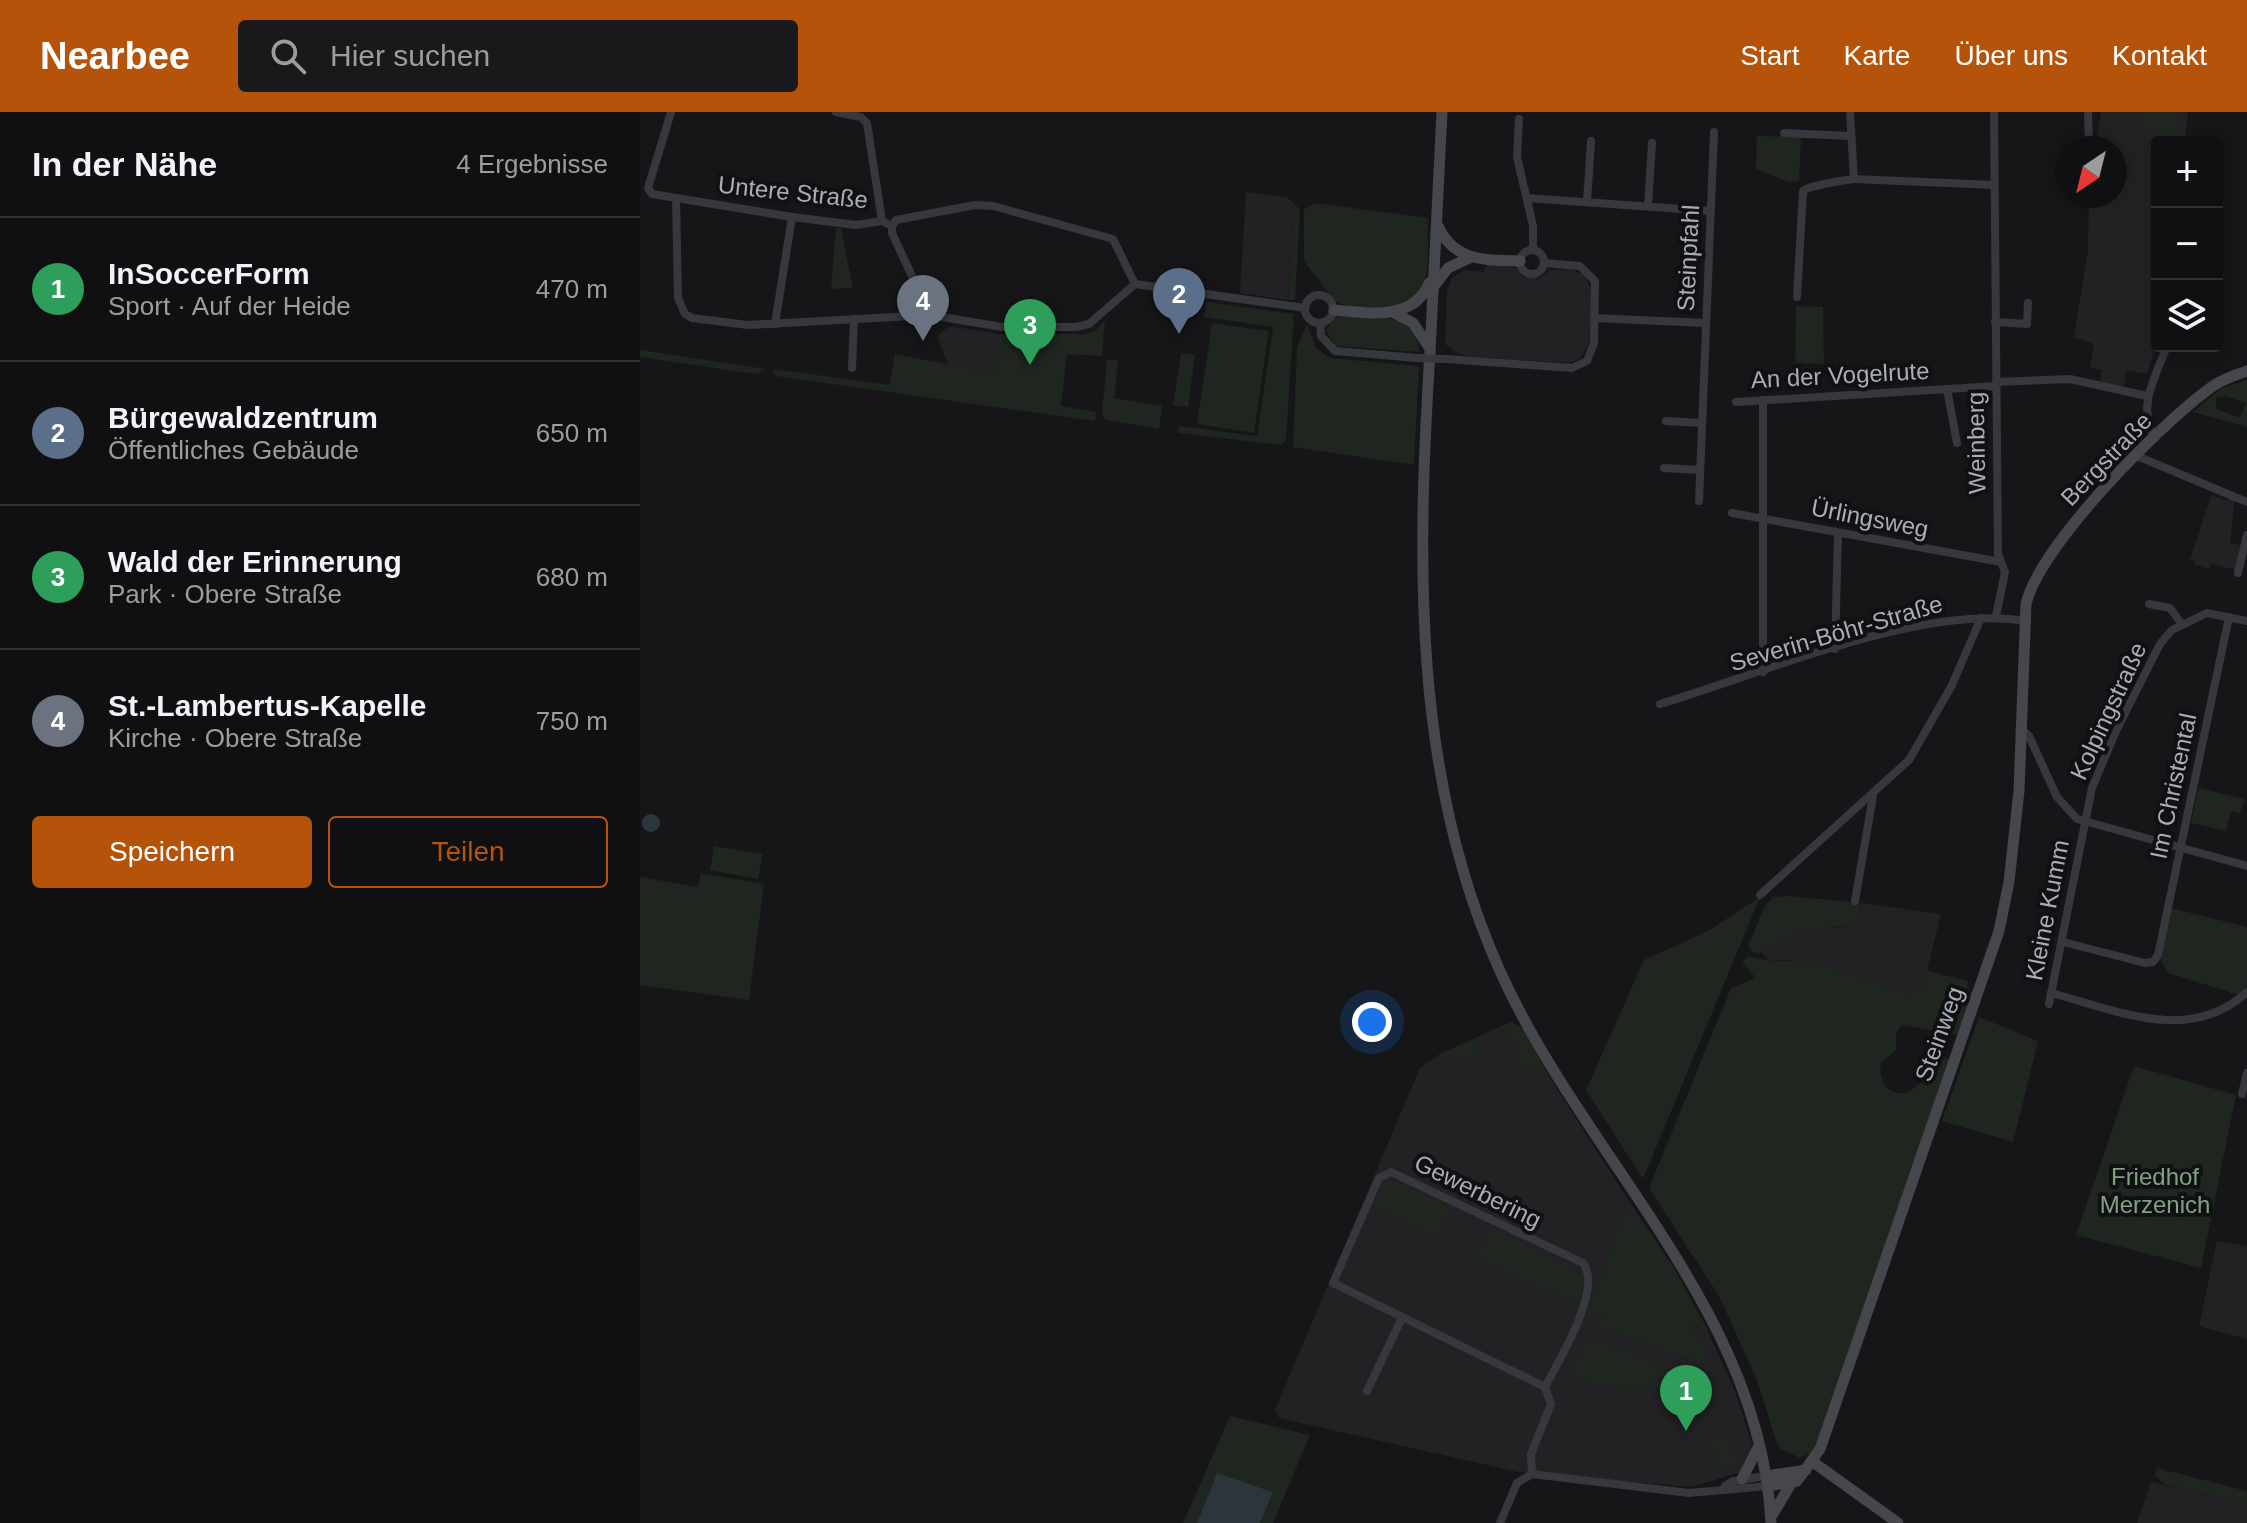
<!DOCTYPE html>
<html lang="de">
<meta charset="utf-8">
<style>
:root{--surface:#101012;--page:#19191b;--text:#f1f3f6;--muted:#9c9d9f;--line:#303032;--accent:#b45309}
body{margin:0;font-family:Helvetica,sans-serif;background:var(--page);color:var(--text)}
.controls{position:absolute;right:24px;top:24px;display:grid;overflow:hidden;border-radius:8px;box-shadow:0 4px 12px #0003}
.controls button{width:72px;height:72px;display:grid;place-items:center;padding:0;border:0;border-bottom:2px solid var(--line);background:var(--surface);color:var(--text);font:40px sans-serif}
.compass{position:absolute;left:1415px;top:24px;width:72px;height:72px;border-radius:50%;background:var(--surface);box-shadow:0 4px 12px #0003;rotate:215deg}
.you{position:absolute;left:732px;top:910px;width:28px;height:28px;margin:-20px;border:6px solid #fff;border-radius:50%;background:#1a73e8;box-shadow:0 0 0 12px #1a73e833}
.badge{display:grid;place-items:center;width:52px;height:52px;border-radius:50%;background:var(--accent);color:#fff;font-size:26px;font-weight:700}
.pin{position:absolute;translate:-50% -66px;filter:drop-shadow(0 2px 4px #0008)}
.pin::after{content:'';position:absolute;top:42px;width:28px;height:24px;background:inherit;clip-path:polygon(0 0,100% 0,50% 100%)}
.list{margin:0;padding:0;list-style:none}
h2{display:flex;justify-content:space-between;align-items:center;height:104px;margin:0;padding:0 32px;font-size:34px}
h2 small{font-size:26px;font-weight:400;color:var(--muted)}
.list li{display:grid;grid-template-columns:52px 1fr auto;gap:24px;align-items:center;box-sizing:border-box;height:144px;padding:0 32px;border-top:2px solid var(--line)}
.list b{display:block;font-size:30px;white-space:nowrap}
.list p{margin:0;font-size:26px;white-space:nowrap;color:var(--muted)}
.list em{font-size:26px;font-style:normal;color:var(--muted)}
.actions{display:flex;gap:16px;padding:24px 32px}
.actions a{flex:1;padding:18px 0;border:2px solid var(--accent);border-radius:8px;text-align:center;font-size:28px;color:var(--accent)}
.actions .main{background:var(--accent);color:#fff}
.icon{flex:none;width:44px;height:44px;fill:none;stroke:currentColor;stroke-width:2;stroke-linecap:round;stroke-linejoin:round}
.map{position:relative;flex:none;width:1607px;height:1411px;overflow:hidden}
header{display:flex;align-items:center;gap:48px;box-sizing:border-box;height:112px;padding:0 40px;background:var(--accent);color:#fff}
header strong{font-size:38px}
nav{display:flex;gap:44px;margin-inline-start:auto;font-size:28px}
.search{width:560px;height:72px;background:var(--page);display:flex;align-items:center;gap:20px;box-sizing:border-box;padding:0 28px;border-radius:8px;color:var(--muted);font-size:30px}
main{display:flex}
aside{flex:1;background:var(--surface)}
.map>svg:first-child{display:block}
.built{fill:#222225}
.green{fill:#1e261f;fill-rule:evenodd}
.water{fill:#2c353c}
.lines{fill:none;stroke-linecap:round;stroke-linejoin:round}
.street{stroke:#37383d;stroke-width:8}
.secondary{stroke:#45474d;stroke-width:11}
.street-bridge{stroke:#37383d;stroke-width:8}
.labels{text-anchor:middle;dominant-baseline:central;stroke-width:8;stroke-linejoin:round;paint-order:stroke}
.street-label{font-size:24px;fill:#a8adb8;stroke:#111113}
.park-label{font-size:24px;fill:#7fa381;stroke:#111113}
</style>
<header>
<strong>Nearbee</strong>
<div class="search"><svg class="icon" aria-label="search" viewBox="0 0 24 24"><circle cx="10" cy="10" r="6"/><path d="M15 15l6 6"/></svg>Hier suchen</div>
<nav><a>Start</a><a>Karte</a><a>Über uns</a><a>Kontakt</a></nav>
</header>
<main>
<aside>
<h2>In der Nähe<small>4 Ergebnisse</small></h2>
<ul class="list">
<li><span class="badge" style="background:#2e9e5b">1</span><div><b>InSoccerForm</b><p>Sport · Auf der Heide</p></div><em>470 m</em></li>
<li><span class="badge" style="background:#5c6f8a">2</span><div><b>Bürgewaldzentrum</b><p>Öffentliches Gebäude</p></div><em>650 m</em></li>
<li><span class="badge" style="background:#2e9e5b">3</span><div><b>Wald der Erinnerung</b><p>Park · Obere Straße</p></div><em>680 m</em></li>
<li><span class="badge" style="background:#6b7280">4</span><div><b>St.-Lambertus-Kapelle</b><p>Kirche · Obere Straße</p></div><em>750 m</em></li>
</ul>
<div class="actions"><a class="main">Speichern</a><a>Teilen</a></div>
</aside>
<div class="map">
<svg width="1607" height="1411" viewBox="0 0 1607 1411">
<rect width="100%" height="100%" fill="#161618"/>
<g class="built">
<path d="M1461,0H1548L1545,30H1517V230L1507,262L1487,258L1483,275L1460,270L1462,258L1450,256L1454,232L1434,225L1448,138L1449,84H1475V36H1451V32H1456Z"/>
<path d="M606,80L647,85L654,91L648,188L600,181Z"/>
<path d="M848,152L876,156L883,165L899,166L910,158L930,157L945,163L952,180L949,230L940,247L930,251L836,245L819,242L805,232L807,180L812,166L824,158L843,160Z"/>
<path d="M309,214L359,222L353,261L309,255L297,224Z"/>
<path d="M1571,383L1587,389L1590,383L1595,386L1590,431L1602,434L1597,458L1571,452L1569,457L1555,453V449L1550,448Z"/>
<path d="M1220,791L1301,802L1283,875L1269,883L1147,848H1130L1121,840L1143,823L1181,816H1217Z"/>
<path d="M861,914L867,927L878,931L872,956L908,963L989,1089L947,1198L978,1211H1064L1095,1279L1112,1333L1110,1348L1101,1360L1051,1375L878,1360L639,1306L635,1298L780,956L801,941L835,948L840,924Z"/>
<path d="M1577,1129L1607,1134V1227L1559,1214Z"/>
<path d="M1511,1370L1607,1392V1411H1497Z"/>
</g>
<g class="green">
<path d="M1500,0H1540V18H1534L1532,26H1512L1509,18H1504Z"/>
<path d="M1117,24L1161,25L1159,69L1149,70L1116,57Z"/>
<path d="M654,91L660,98L655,188H648Z"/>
<path d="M675,91L788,106C787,126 790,150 785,169C776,204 721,199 695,190L664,149V97Z"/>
<path d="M196,116H201L213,176L191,177Z"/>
<path d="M566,190L654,202L646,328L640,333L538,321L539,314L617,324L633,215L564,205Z"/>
<path d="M1156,194L1183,195L1184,252L1155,251Z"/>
<path d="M696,205C725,201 780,201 779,240L695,234L686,218Z"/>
<path d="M465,208L462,244L427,242L421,294L456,300L455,309L136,264L132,257L250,273L255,242L353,261L359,222H446L455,219Z"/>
<path d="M572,211L629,219L614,321L557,312Z"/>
<path d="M667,212L676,236L690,246L779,254L774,353L653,335L657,236Z"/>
<path d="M0,238L126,257L116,262L0,245Z"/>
<path d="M541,241L555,243L548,295L533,294Z"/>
<path d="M467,247L478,249L474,286L522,294L519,317L466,308L462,302Z"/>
<path d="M1607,268V315L1553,300L1582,276ZM1586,284L1606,291L1600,306L1576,297V286Z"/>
<path d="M1558,676L1605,687L1600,701L1591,699L1586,719L1551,711Z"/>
<path d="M74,734L123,742L118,767L70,758Z"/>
<path d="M61,761L124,772L109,888L0,873V765L58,775Z"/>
<path d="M1149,784L1220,791L1217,816C1175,814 1152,817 1118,842L1112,840L1108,834L1124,796L1133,785Z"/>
<path d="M1120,785L1003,1067L946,978L1004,848L1068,819Z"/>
<path d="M1531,796L1607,815V875L1599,883L1528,861L1520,847Z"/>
<path d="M1109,844L1125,848L1173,850L1269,883L1283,875L1285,858L1328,869L1327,878L1333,881L1319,923L1261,913L1256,923V938L1241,951C1237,969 1251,989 1271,978C1285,971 1292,958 1298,944L1310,948L1173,1340L1160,1346L1141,1337L1137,1331L1116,1266L1079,1184L1009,1076L1091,876L1116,866L1102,850Z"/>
<path d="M1339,905L1398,929L1373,1030L1302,1009Z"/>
<path d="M872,910L883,917L908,963L872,956L878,931L867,927L861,914Z"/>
<path d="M840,924L835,949L801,941Z"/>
<path d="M1494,954L1596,983L1561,1156L1436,1123Z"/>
<path d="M754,1068L811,1095L795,1126L733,1096L742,1074Z"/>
<path d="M989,1089L1035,1158L1064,1211H1053L1051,1219L1057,1220L1066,1238L1064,1252L957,1215L963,1205L947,1198Z"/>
<path d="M850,1114L941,1161L944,1170L937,1193L835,1146Z"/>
<path d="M950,1225L1064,1270L1071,1285L927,1269Z"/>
<path d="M590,1304L670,1323L633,1411H620L633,1380L577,1361L557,1411H543Z"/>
<path d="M1084,1321L1098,1351L1082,1358L1069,1328Z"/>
<path d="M1517,1356L1607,1379V1392L1526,1373L1515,1364Z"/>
</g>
<g class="water">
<circle cx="11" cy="711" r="9"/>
<path d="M577,1361L633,1380L620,1411H557Z"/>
</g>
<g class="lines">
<g class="street">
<path d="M31,0L8,76L12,82L152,105L216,113L242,109L252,114"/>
<path d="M196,0L221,5L227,11L242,109"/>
<path d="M1210,0L1214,67L1354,73"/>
<path d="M1354,0L1358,442L1365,460L1356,504"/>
<path d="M1448,0L1449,36"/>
<path d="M879,7L877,45L893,114V138"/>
<path d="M1144,21L1209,24"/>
<path d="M1447,84V85"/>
<path d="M36,86L38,186L45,202L52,206L108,213L290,203L362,215H436L449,212L495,172"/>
<path d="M887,86L1070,99"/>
<path d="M947,89L951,29"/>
<path d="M1008,94L1012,31"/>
<path d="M252,114L256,108L335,93L353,94L473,127L495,172"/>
<path d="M252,114V121L290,203"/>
<circle cx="892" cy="150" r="12"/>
<path d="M495,172L665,196"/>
<circle cx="679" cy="197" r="14"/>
<path d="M1157,185L1163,79C1168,74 1204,68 1214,67"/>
<path d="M954,206L1066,211"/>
<path d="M1355,210L1387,212L1388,191"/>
<path d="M680,211L681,224L695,239L777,246"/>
<path d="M135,212L152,105"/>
<path d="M806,247L932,256L947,249L954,231L955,169L940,154L904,151"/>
<path d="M212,256L214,207"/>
<path d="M1356,270L1430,267L1507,284"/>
<path d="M1307,277L1317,331"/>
<path d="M1096,290L1356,274"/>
<path d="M1026,309L1061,311"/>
<path d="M1515,326C1496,295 1516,264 1527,234"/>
<path d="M1497,344L1607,390"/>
<path d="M1024,356L1060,358"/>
<path d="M1059,389L1074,20"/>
<path d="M1092,401L1361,450"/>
<path d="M1598,461L1607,423"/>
<path d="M1509,492L1530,496L1541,511"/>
<path d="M1195,537L1198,421"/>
<path d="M1123,560V288"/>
<path d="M1020,592C1121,562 1284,491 1385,509"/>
<path d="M1381,617L1389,624L1417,685L1437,707L1607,754"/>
<path d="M1120,783L1269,648L1311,575L1341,506"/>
<path d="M1215,789L1233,684"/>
<path d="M1423,830L1505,851L1513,850L1518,843L1589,505"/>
<path d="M1411,881C1476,898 1550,933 1607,880"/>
<path d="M1409,892L1452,676L1476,619L1520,532L1532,518L1567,501L1607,509"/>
<path d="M1602,982L1607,961"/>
<path d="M727,1279L762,1206"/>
<path d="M892,1362L891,1342L911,1292L905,1275L693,1171L739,1066L751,1060L943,1151C963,1177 919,1248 905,1275"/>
<path d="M1085,1374L1093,1369L1126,1364"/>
<path d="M860,1411L877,1371L892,1362L1049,1381L1128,1374"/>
</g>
<g class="secondary">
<path d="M802,0C798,80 794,160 790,240C777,448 772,664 860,859C943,1045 1121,1197 1131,1411"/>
<path d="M797,112C813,150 844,148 880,149"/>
<path d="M795,173L808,156L829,146"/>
<path d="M694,198C730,201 773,210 790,170"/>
<path d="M754,201L773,211L789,235"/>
<path d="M1173,1350L1258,1411"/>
<path d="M1126,1364L1166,1358"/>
<path d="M1102,1367L1119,1334"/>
<path d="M1128,1374L1157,1369L1180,1337L1359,819L1369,770L1379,679L1386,492C1400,433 1522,310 1573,274C1583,267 1595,263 1607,259"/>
<path d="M1133,1402L1152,1370"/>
</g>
<path class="street-bridge" d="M777,246L806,247"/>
</g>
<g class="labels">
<g class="street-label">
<text transform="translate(153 80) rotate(6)">Untere Straße</text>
<text transform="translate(1048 146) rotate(-87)">Steinpfahl</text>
<text transform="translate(1200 263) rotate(-3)">An der Vogelrute</text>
<text transform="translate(1336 331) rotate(-91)">Weinberg</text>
<text transform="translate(1466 347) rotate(-46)">Bergstraße</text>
<text transform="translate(1230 406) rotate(11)">Ürlingsweg</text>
<text transform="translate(1196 521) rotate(-16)">Severin-Böhr-Straße</text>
<text transform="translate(1468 599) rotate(-65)">Kolpingstraße</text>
<text transform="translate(1533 674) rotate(-78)">Im Christental</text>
<text transform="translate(1407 798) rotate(-79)">Kleine Kumm</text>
<text transform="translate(1299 922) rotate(-70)">Steinweg</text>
<text transform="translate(838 1079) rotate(26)">Gewerbering</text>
</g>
<g class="park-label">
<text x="1515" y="1064">Friedhof<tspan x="1515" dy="28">Merzenich</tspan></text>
</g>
</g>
</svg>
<div class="controls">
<button>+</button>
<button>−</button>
<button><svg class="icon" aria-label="layers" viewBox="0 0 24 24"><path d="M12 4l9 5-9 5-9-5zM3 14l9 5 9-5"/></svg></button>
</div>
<svg class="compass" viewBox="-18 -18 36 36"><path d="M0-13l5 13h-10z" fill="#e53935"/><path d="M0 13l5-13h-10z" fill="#9c9d9f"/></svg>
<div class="you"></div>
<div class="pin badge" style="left:1046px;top:1319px;background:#2e9e5b">1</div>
<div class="pin badge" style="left:539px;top:222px;background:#5c6f8a">2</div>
<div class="pin badge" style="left:390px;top:253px;background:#2e9e5b">3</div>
<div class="pin badge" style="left:283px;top:229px;background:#6b7280">4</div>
</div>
</main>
